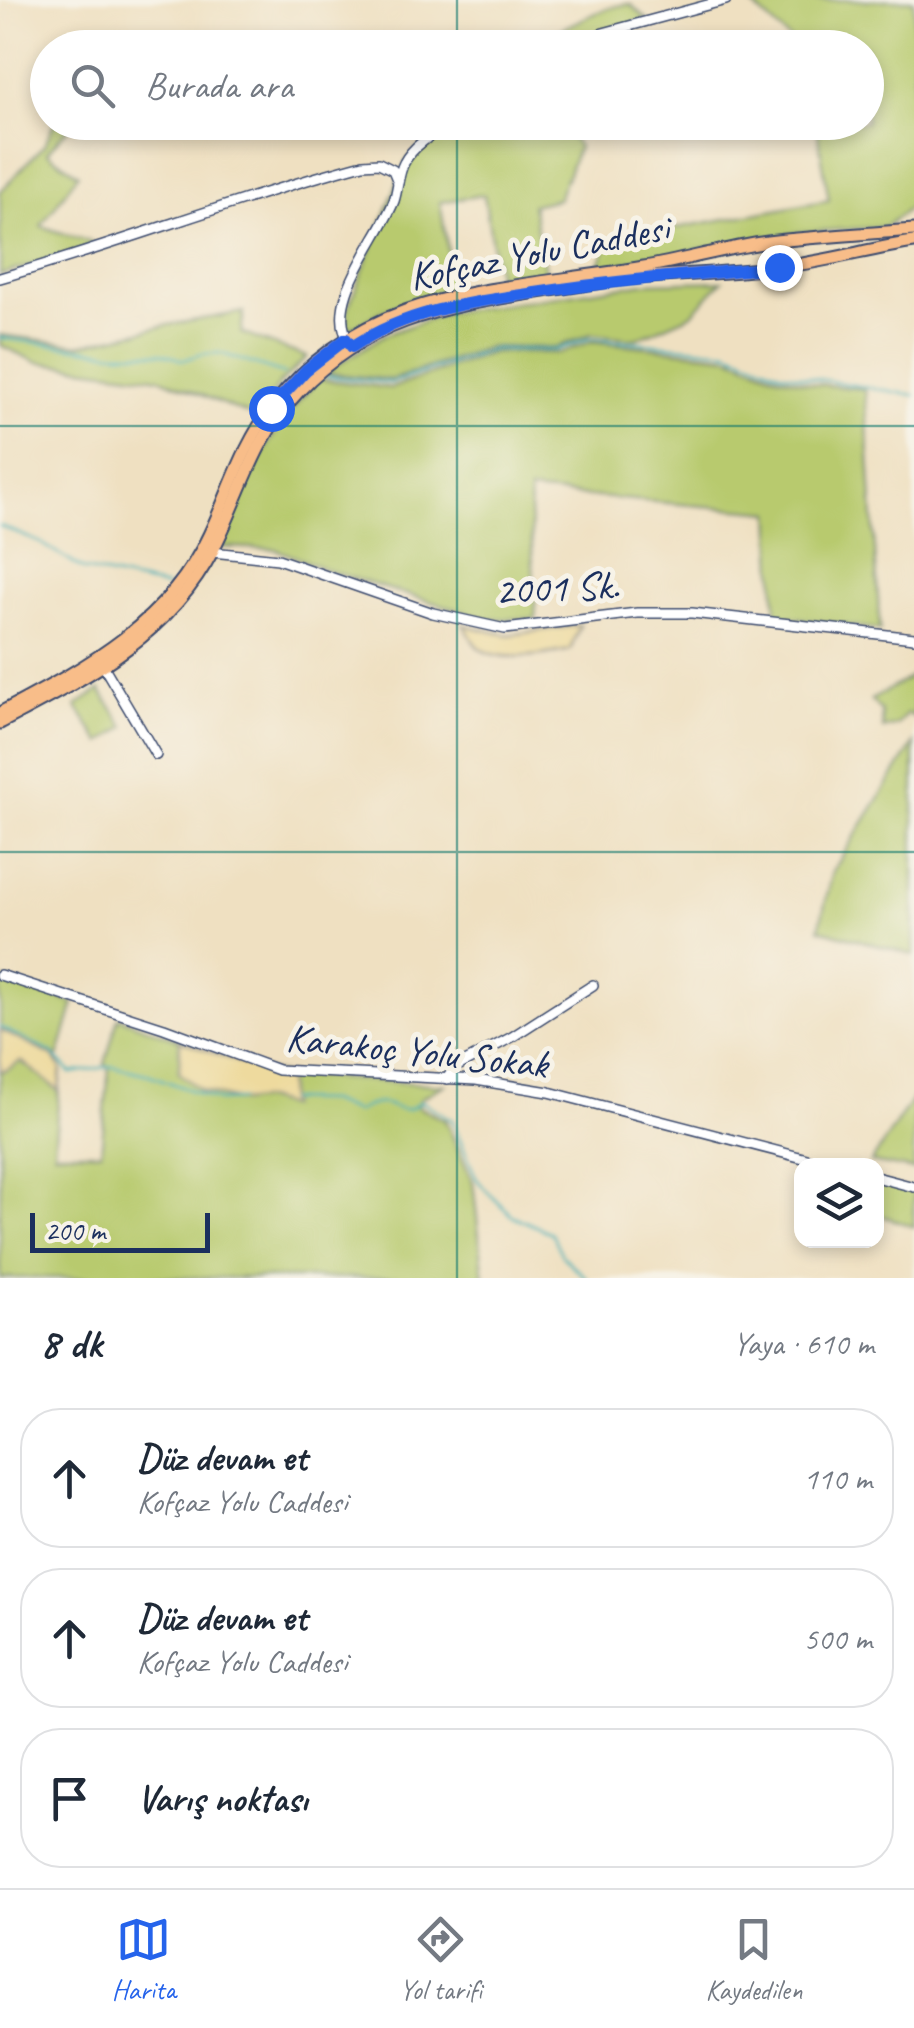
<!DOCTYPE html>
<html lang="tr">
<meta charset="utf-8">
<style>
:root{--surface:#fff;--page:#f2f2f3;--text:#1f2937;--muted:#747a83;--line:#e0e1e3;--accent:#2563eb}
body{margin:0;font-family:Caveat,sans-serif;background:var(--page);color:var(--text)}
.controls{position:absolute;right:30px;bottom:30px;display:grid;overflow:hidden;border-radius:20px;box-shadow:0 5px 15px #0003}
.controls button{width:90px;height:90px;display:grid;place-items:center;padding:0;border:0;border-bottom:2px solid var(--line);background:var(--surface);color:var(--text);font:50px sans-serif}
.scale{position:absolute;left:30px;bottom:25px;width:180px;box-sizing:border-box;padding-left:10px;border:5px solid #1b2f5e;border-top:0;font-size:28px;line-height:35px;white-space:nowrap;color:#1b2f5e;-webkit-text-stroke:8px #f7f3e8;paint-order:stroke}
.stop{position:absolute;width:30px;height:30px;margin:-22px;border:8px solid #2563eb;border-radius:50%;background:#fff}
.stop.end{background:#2563eb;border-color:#fff;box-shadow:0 2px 10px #0008}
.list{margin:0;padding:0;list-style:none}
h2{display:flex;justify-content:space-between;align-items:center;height:130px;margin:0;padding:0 40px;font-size:42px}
h2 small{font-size:32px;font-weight:400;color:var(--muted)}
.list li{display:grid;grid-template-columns:65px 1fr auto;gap:30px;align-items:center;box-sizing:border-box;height:140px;margin:0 20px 20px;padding:0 20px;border:2px solid var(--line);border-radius:40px}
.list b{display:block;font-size:38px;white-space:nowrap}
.list p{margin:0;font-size:32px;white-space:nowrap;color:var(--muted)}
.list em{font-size:32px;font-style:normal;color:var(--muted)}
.icon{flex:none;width:55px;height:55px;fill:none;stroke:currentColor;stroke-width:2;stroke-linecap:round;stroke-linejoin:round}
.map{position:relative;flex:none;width:914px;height:1278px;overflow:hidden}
.search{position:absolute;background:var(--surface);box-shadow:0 5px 15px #0003;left:30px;right:30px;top:30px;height:110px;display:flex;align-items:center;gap:25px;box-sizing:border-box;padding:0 35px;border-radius:55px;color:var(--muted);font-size:38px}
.sheet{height:610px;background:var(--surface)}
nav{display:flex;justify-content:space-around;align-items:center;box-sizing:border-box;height:140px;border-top:2px solid var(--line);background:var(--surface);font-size:28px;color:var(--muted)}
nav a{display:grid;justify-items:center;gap:5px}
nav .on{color:var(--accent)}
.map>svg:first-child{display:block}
.green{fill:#b8ca6e;stroke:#6a7c66;stroke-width:2.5}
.sand{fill:#eeda9e;stroke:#84847e;stroke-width:2.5}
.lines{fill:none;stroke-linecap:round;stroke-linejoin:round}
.stream{stroke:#3caeb5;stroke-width:2.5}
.minor-casing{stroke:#3b4a6d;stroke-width:12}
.major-casing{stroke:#3b4a6d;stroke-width:15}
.minor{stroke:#fff;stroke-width:9}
.major{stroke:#f8bd89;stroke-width:11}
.route{stroke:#2563eb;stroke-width:12}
.grid{fill:none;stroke:#0f766e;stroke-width:2.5;stroke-opacity:0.55}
.labels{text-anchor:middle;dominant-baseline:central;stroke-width:10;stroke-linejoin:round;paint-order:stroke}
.street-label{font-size:40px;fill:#1b2f5e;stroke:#f7f3e8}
</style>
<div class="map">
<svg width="914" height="1278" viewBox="0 0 914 1278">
<rect width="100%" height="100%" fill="#f7f3e8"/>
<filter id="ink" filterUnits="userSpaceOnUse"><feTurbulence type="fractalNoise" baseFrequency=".01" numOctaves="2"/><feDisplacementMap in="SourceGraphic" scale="20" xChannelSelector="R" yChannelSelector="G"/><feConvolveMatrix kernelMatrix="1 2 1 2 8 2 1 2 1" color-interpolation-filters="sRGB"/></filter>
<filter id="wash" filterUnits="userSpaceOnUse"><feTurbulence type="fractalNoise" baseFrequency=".0048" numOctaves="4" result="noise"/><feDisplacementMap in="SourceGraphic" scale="40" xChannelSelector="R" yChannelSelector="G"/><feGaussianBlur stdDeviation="2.25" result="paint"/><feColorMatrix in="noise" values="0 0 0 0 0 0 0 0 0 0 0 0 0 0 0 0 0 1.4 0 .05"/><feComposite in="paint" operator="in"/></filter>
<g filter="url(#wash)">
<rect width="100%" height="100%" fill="#efe0c1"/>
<g class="green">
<path d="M747,0H914V204L885,227L800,232L597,268L610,240L829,200L816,123L866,122V48L798,47Z"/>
<path d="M630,4L647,19C610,30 573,47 535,48C552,31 607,5 630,4Z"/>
<path d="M54,123H73L47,152L78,174L41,226L99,245L0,275V192L45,144Z"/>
<path d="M456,123H561L578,147L558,199L532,205L546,275L498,280L484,195L440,202L454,287L387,309L348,330L347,310L406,162L428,141Z"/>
<path d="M722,281L691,315L636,339L591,334L555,348L490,347L391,380L325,373L384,335L449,312L644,283Z"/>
<path d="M244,312L241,333L307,357L280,383L254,417L161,378L36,362L0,345V335L79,345L168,325Z"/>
<path d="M592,341L729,356L779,376L815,384L865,389L880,630L776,615L771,512L529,491L536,619H488L335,573L275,549L221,547C247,481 268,430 319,379L391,388L493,352L560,353Z"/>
<path d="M914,675V717L907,713L897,725L883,729L881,711L871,700Z"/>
<path d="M100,690L125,727L101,743L76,706Z"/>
<path d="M914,743V952L913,955L819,929L833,871Z"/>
<path d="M0,979L74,1003L59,1055L54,1057L0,1030Z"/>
<path d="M118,1017L180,1040L179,1073L242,1102L265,1099L288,1106L287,1075L444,1085L421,1098L418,1107L445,1120L473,1182L484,1278H0V1070L5,1071L21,1061L59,1091L54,1152H101L109,1068L105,1064Z"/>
<path d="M914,1097V1170L871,1162Z"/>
<path d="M876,1181L914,1191V1227L877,1214Z"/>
</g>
<g class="sand">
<path d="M464,625L508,635L580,625L570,650C547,655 495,664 477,646C472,641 468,631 464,625Z"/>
<path d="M0,1030L54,1057L61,1068L59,1091L21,1061L5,1071L0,1070Z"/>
<path d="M180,1040L252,1067L287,1075L288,1106L265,1099L242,1102L202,1091L179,1073Z"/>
</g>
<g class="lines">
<g class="stream">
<path d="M0,338L116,353H160L184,360L202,354L220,353L284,374"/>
<path d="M326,376L391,383L493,349L556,350L590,338L728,351L782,373L914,395"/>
<path d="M0,526L41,543L84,570L166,587"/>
<path d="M0,1027L52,1053L71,1073L112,1066L150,1075L219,1101L241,1100"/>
<path d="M288,1100L329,1101L356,1112C394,1088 394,1125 421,1101L452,1120L476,1178L486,1190L511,1215L551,1233L563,1257L587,1278"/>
</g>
</g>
</g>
<g filter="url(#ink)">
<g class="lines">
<g class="minor-casing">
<g id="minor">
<path d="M570,48L603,33L726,0"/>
<path d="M0,278C122,243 240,197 363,164L379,163L393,170L398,182"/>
<path d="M351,344C321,304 379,240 394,201C398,189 398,174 404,163C413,145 436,132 452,122"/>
<path d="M212,552L278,559L433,613L505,629L637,613H692L914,638"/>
<path d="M104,667L156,755"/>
<path d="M0,975L164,1028L278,1070L476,1080L549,1092L834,1166"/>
<path d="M447,1079L454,1068L512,1037L593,985"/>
<path d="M876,1177L914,1187"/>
</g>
</g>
<g class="major-casing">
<g id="major">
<path d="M0,713C84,668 167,626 209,535C230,491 242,446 273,406C369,283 505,292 644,267C691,259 738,244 786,240C828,236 871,233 914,230"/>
<path d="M0,723C83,679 168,638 213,550C243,492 252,440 299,391C365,321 440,307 531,293C566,288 601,281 636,278C684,274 732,273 780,267C825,262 869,249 914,242"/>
</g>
</g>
<use href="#minor" class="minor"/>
<use href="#major" class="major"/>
</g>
</g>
<g class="lines" filter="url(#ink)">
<path class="route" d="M271,408L306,370L346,339L352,347C407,310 471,302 535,293C616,280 697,274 779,267"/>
</g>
<path class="grid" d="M457,0V48M457,122V1278M0,426H914M0,852H914"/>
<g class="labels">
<g class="street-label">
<text transform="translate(539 252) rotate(-11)">Kofçaz Yolu Caddesi</text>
<text transform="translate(557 588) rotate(-3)">2001 Sk.</text>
<text transform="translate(417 1051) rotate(6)">Karakoç Yolu Sokak</text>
</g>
</g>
</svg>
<div class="controls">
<button><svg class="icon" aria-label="layers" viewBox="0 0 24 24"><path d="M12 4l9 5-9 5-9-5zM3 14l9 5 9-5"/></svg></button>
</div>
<div class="scale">200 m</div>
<div class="stop" style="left:271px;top:408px"></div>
<div class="stop end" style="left:779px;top:267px"></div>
<div class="search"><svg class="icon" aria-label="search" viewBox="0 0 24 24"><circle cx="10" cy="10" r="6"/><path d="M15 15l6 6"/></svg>Burada ara</div>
</div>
<section class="sheet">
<h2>8 dk<small>Yaya · 610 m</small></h2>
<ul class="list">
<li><svg class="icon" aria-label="ahead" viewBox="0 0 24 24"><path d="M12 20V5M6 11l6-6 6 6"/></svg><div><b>Düz devam et</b><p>Kofçaz Yolu Caddesi</p></div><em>110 m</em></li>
<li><svg class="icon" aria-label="ahead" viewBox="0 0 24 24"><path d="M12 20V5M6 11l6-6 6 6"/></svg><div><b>Düz devam et</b><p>Kofçaz Yolu Caddesi</p></div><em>500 m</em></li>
<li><svg class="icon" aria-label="arrive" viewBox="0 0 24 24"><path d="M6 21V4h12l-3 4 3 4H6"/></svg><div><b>Varış noktası</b></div></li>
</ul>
</section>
<nav>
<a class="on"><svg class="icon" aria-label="map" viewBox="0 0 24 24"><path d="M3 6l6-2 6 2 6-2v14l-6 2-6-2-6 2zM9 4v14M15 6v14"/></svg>Harita</a>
<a><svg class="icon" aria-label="directions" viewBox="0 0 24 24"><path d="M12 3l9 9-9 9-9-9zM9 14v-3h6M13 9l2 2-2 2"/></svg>Yol tarifi</a>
<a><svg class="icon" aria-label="saved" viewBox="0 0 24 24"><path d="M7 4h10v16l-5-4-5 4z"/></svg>Kaydedilen</a>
</nav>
